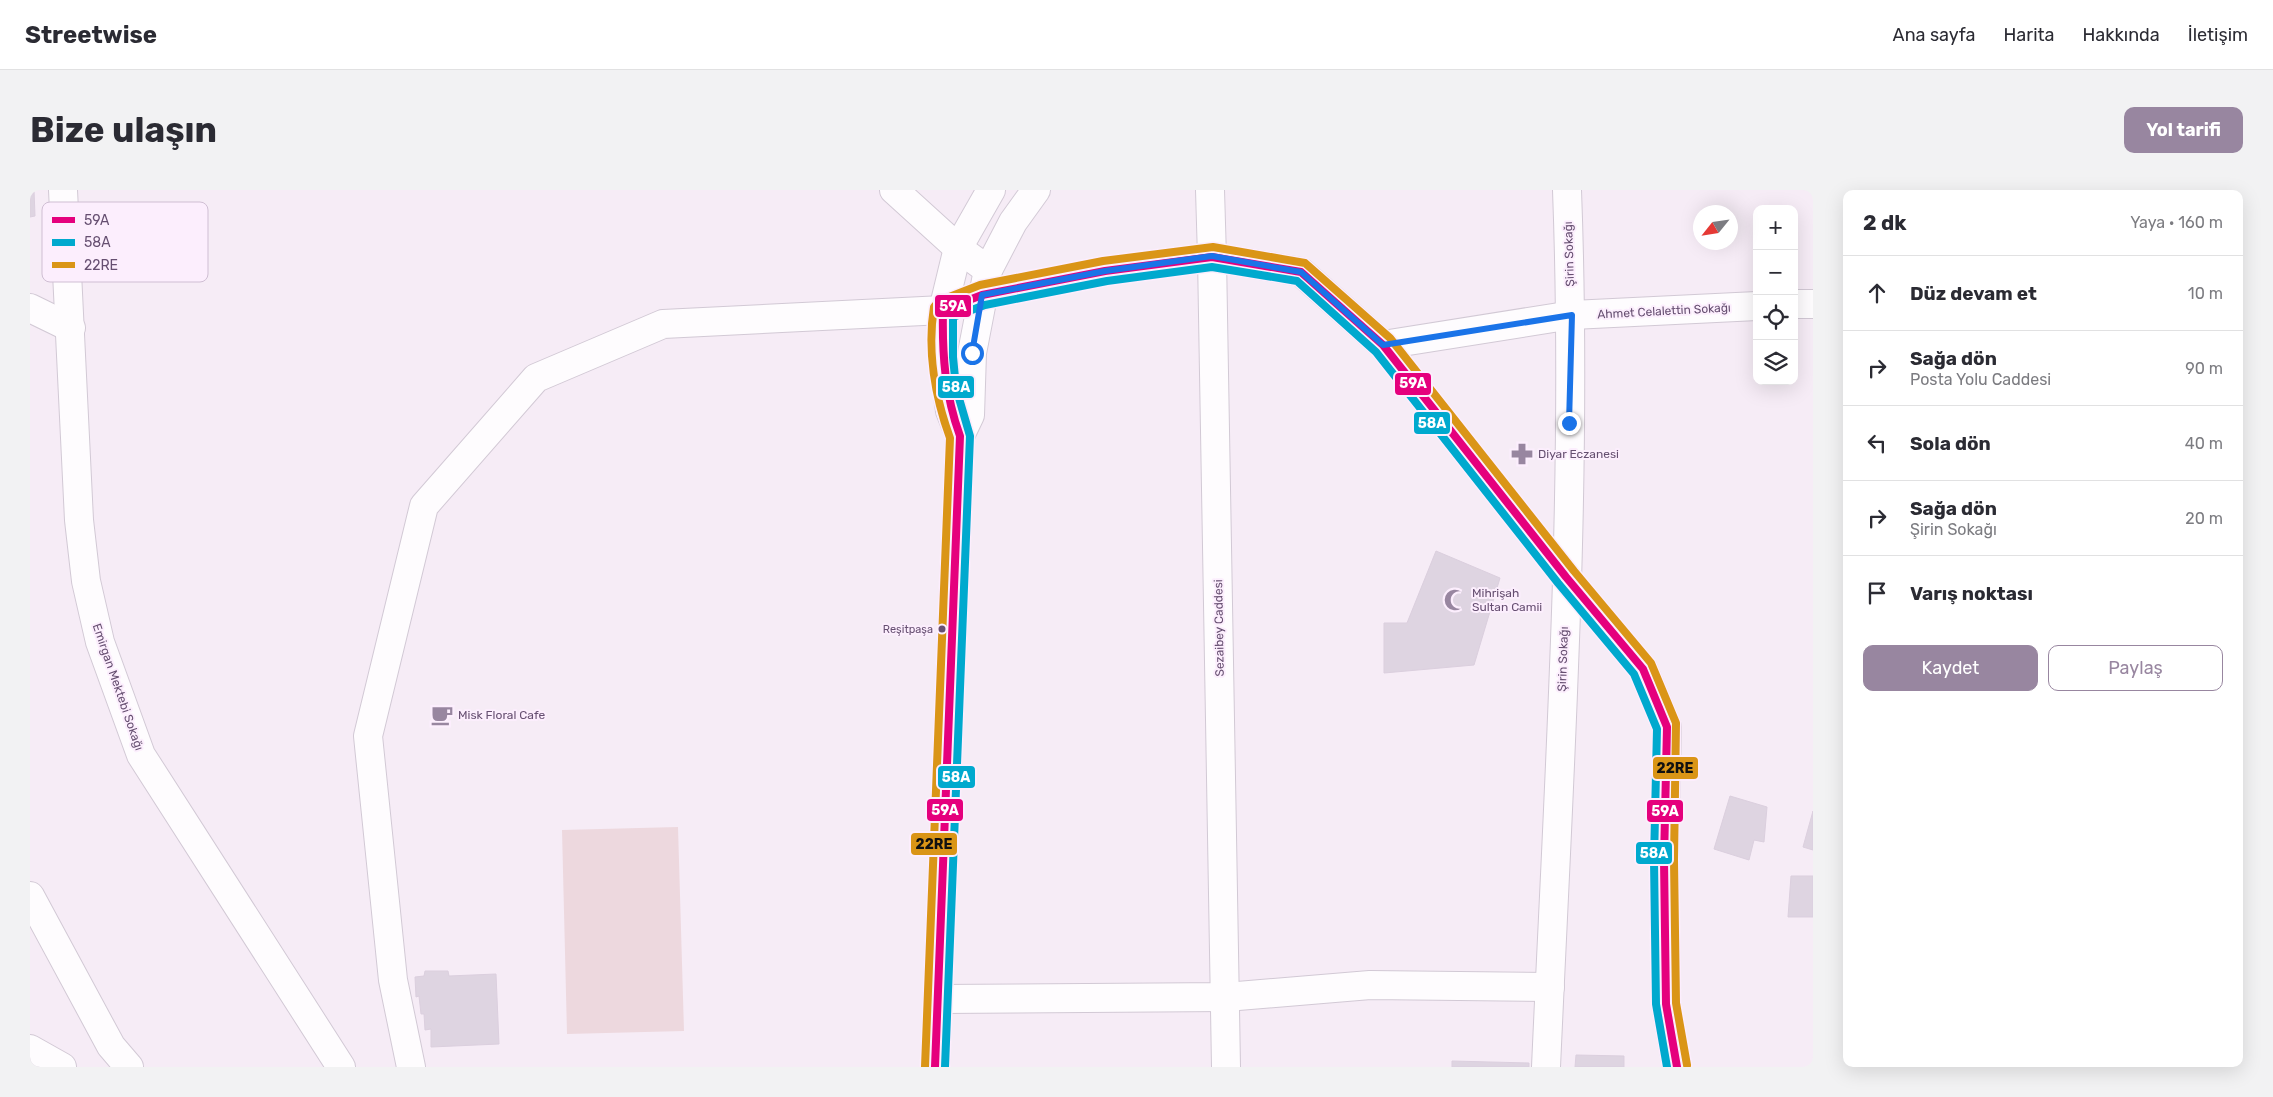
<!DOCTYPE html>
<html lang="tr">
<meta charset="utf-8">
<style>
:root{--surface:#fff;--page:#f2f2f3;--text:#2b2b33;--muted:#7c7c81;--line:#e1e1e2;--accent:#9886a0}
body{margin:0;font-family:Rubik,sans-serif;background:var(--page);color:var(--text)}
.controls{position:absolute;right:15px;top:15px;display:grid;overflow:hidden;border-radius:10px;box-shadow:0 5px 20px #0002}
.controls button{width:45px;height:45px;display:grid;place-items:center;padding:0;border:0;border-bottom:1px solid var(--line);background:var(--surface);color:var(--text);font:25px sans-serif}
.compass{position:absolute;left:1663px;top:15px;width:45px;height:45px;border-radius:50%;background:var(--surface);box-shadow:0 5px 20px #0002;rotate:240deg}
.stop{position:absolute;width:15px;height:15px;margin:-11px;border:4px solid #1a73e8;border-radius:50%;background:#fff}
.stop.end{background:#1a73e8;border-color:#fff;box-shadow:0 1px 5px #0008}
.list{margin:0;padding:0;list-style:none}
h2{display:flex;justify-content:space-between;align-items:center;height:65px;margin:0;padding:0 20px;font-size:21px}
h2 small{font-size:16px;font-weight:400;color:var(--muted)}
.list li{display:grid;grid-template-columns:32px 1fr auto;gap:15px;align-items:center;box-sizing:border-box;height:75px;padding:0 20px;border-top:1px solid var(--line)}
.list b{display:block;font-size:19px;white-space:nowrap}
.list p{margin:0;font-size:16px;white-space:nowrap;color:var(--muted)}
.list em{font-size:16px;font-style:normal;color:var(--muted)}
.actions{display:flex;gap:10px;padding:15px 20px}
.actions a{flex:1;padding:11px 0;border:1px solid var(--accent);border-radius:10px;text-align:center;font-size:18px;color:var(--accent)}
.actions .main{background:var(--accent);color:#fff}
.icon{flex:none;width:28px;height:28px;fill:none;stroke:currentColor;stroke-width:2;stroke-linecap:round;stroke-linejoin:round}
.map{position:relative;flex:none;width:1783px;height:877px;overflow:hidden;border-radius:10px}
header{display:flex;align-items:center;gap:30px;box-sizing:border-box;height:70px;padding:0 25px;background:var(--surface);border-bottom:1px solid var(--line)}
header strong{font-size:24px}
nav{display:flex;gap:28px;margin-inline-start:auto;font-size:18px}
.intro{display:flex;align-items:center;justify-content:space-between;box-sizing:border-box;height:120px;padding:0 30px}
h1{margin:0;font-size:35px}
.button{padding:12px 22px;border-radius:10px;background:var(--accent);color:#fff;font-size:18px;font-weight:700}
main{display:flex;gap:30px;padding:0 30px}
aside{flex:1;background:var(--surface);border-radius:10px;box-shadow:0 5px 20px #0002}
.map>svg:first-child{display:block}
.green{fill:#edd8de}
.building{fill:#ded4e1;stroke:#dbcfde}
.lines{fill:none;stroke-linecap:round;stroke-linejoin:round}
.street-casing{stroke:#d2c9d5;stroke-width:30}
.secondary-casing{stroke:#d3cad6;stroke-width:30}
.street{stroke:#fefcfe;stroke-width:28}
.secondary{stroke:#fefcfe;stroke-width:28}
.bus-1-casing{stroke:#fceefd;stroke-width:11}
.bus-2-casing{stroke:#fceefd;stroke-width:11}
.bus-3-casing{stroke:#fceefd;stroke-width:11}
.bus-1{stroke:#e5007d;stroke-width:8}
.bus-2{stroke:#00a9ce;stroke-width:8}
.bus-3{stroke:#da9517;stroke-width:8}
.route{stroke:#1a73e8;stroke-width:6}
.bus-dot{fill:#664f71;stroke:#fceefd;stroke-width:2}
.labels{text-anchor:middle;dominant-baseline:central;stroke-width:4;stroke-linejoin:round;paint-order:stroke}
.bus-label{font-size:11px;fill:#664f71;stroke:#fceefd;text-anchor:end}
.street-label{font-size:12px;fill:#664f71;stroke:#fceefd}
.poi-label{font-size:12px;fill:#664f71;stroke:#fceefd;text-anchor:start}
.key{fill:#fceefd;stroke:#cfbed3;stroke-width:1}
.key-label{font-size:14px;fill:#664f71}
.line-badge{stroke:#fceefd;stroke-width:2}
.badge-label{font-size:14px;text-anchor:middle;font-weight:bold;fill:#fff}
.pale-badge-label{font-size:14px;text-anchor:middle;font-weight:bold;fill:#111}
</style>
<header>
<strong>Streetwise</strong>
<nav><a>Ana sayfa</a><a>Harita</a><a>Hakkında</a><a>İletişim</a></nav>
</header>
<div class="intro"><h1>Bize ulaşın</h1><a class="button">Yol tarifi</a></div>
<main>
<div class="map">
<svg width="1783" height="877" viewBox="0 0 1783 877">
<rect width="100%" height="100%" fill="#f6ecf6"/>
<path class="green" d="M648,637L654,841L537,844L532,640Z"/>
<g class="building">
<path d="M0,0H4L5,26L0,27Z"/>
<path d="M1406,361L1470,388L1444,475L1354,483V433H1377Z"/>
<path d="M1700,606L1737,617L1734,652L1724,650L1719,670L1684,659Z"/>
<path d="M1783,621V660L1773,657Z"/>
<path d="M1761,686H1783V727H1758Z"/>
<path d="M395,781H418L419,786L466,784L469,854L401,857V839L395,840L394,824H391L389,806L386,807L385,787L394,786Z"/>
<path d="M1546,865L1594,866V877H1545Z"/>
<path d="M1422,871L1499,873V877H1422Z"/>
</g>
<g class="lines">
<g class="street-casing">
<g id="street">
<path d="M33,0L49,330L56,391L70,452L111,565L311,877"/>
<path d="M864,0L928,58L958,80"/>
<path d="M1182,67L1196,877"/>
<path d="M1764,114H1783"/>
<path d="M0,118L41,138"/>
<path d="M1353,155L1542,125L1727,116"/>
<path d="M0,706L81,856L99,877"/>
<path d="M909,809L1196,807L1340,795L1520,797"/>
<path d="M0,859L32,877"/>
<path d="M381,877L363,790L338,546L394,316L506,188L633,134L913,120"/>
<path d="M1516,877C1529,585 1548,292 1537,0"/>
</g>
</g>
<g class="secondary-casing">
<g id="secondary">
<path d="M1180,0L1182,67"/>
<path d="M913,120L952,105L1075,81L1182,67L1271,82L1353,155L1536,387L1613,479L1637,537L1634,670L1636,814L1647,877"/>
<path d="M930,246L920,221L912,160L913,120L928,58L961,0"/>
<path d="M905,877L930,246L940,225L942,163L958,80L983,32L1006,0"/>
</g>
</g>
<use href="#street" class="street"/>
<use href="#secondary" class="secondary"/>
<g class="bus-1-casing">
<path id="bus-1" d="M905,877L930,246C915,205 912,164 913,120L952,105L1075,81L1182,67L1271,82L1353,155L1536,387L1613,479L1637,537L1634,670L1636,814L1647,877"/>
</g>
<g class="bus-2-casing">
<path id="bus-2" d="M915,877L940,246L926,198L923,167V127L955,115L1077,91L1182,77L1267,91L1346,162L1528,393L1604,484L1627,539L1624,670L1626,814L1637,877"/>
</g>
<g class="bus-3-casing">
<path id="bus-3" d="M895,877L920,248C905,207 897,160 904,117L909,111L950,95L1073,71L1183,57L1275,73L1360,148L1544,381L1621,473L1646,533L1644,670L1646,813L1657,875"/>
</g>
<use href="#bus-1" class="bus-1"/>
<use href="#bus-2" class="bus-2"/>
<use href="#bus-3" class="bus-3"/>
</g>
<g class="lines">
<path class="route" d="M942,163L952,105L1075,81L1182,66L1271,82L1353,155L1542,125L1539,233"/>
</g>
<defs>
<g id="pharmacy-bare" transform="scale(1.725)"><path d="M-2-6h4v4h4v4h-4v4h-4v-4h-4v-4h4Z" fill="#9886a0" stroke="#fceefd" stroke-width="2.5" paint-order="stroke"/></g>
<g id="mosque-bare" transform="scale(1.725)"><path d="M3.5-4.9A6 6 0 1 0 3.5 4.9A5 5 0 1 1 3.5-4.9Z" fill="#9886a0" stroke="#fceefd" stroke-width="2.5" paint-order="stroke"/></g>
<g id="cafe-bare" transform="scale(1.725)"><path d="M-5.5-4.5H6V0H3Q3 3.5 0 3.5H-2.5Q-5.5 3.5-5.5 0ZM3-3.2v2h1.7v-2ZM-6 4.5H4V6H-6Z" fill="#9886a0" stroke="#fceefd" stroke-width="2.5" paint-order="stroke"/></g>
</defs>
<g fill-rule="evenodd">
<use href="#pharmacy-bare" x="1492" y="264"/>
<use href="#mosque-bare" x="1425" y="410"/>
<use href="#cafe-bare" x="412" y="525"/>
</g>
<circle class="bus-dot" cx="912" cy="439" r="4.5"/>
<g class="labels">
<g class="bus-label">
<text x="903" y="439">Reşitpaşa</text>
</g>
<g class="street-label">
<text transform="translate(1539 64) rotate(-92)">Şirin Sokağı</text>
<text transform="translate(1634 121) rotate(-3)">Ahmet Celalettin Sokağı</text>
<text transform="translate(1189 438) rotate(-91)">Sezaibey Caddesi</text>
<text transform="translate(1533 469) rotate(-88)">Şirin Sokağı</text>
<text transform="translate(88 497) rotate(71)">Emirgan Mektebi Sokağı</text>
</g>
<g class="poi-label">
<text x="1508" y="264">Diyar Eczanesi</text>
<text x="1442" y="403">Mihrişah<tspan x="1442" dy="14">Sultan Camii</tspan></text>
<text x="428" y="525">Misk Floral Cafe</text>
</g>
</g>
<rect x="12" y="12" width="166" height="80" rx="8" class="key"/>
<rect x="22" y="27" width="23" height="6" fill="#e5007d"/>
<rect x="22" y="49" width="23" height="7" fill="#00a9ce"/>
<rect x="22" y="72" width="23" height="6" fill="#da9517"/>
<g class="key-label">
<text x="54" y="35">59A</text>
<text x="54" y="57">58A</text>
<text x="54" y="80">22RE</text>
</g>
<g class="line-badge">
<rect x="904" y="104" width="38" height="24" rx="5" fill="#e5007d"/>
<rect x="1364" y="182" width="38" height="24" rx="5" fill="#e5007d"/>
<rect x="907" y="185" width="38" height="24" rx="5" fill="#00a9ce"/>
<rect x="1383" y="221" width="38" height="24" rx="5" fill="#00a9ce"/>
<rect x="1622" y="566" width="47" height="24" rx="5" fill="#da9517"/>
<rect x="907" y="575" width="39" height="24" rx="5" fill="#00a9ce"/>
<rect x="896" y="608" width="38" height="24" rx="5" fill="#e5007d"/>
<rect x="1616" y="609" width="38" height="24" rx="5" fill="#e5007d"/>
<rect x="880" y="642" width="48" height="24" rx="5" fill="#da9517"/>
<rect x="1605" y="651" width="38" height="24" rx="5" fill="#00a9ce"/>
</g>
<g class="badge-label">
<text x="923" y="121">59A</text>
<text x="1383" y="198">59A</text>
<text x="926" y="202">58A</text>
<text x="1402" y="238">58A</text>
<text x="926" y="592">58A</text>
<text x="915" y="625">59A</text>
<text x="1635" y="626">59A</text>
<text x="1624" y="668">58A</text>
</g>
<g class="pale-badge-label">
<text x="1645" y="583">22RE</text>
<text x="904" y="659">22RE</text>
</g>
</svg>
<div class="controls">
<button>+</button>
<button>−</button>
<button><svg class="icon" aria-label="locate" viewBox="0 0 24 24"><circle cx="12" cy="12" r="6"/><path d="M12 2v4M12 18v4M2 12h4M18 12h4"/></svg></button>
<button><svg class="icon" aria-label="layers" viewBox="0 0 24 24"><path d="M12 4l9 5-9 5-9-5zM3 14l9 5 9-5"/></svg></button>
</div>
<svg class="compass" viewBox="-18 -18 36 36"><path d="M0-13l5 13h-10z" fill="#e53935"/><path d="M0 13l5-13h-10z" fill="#7c7c81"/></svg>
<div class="stop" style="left:942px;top:163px"></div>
<div class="stop end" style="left:1539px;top:233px"></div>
</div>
<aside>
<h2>2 dk<small>Yaya · 160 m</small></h2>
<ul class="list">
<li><svg class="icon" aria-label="ahead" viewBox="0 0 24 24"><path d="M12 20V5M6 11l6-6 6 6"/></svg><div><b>Düz devam et</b></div><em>10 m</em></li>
<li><svg class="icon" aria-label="right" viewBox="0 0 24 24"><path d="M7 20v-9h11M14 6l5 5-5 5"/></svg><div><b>Sağa dön</b><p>Posta Yolu Caddesi</p></div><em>90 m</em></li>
<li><svg class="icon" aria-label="left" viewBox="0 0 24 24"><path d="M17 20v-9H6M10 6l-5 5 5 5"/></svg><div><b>Sola dön</b></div><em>40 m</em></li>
<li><svg class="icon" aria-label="right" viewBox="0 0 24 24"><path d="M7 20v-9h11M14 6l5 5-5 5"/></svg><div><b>Sağa dön</b><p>Şirin Sokağı</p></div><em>20 m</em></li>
<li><svg class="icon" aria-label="arrive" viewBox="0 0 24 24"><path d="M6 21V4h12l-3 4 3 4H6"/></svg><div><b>Varış noktası</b></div></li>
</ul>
<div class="actions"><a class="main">Kaydet</a><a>Paylaş</a></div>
</aside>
</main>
